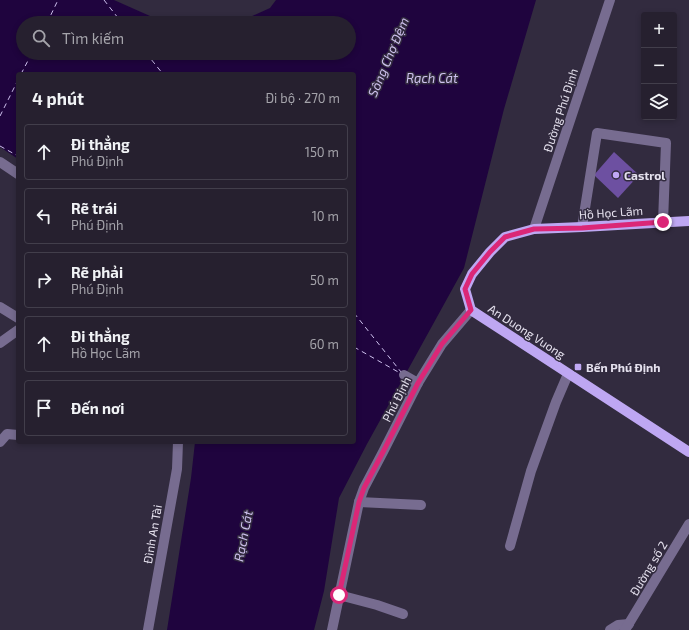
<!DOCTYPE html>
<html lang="vi">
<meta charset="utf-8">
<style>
:root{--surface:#26202f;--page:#2e2837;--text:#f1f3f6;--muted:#a4a3aa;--line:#423e4b}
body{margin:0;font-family:"Exo 2",sans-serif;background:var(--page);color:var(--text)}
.controls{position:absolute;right:12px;top:12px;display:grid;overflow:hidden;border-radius:4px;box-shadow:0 2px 6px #0003}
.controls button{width:36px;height:36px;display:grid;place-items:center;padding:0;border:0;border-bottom:1px solid var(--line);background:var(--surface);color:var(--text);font:20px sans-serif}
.stop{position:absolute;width:12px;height:12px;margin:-9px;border:3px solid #db2777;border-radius:50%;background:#fff}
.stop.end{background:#db2777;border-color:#fff;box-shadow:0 1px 4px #0008}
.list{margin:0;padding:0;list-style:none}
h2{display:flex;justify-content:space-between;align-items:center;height:52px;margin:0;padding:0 16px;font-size:17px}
h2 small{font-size:13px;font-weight:400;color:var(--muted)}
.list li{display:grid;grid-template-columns:26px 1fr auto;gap:12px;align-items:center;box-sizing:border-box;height:56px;margin:0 8px 8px;padding:0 8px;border:1px solid var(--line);border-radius:4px}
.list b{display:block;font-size:15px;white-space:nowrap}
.list p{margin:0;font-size:13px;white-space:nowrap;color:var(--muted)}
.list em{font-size:13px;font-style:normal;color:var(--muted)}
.icon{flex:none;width:22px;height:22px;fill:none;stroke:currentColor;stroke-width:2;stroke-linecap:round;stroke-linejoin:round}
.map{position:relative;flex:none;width:689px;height:630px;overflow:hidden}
.search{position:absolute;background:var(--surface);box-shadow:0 2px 6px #0003;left:16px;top:16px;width:340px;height:44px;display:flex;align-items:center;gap:10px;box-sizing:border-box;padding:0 14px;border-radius:22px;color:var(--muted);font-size:15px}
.panel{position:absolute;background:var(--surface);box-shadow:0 2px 6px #0003;left:16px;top:72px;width:340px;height:372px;border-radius:4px}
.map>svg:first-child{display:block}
.water{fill:#1f043e}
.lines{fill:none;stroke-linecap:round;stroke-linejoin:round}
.ferry{stroke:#cec1ee;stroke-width:1;stroke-dasharray:5 4;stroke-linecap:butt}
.building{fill:#6d50a1}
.minor{stroke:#776c90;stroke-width:10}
.major{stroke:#bea7f2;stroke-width:10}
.route{stroke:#db2777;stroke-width:5}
.poi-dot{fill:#c0a8f4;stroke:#322b3f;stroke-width:1.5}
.labels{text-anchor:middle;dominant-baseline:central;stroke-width:3;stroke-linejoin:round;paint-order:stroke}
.street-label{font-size:12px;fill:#e5e1ee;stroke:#322b3f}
.poi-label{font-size:12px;font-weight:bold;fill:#e5e1ee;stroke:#322b3f;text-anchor:start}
.water-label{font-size:13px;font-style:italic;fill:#cec1ee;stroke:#322b3f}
</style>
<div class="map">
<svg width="689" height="630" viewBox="0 0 689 630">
<rect width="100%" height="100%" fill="#322b3f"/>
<path class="water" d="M0,0H114L159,20L202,23H23V53H349V23H237L270,8L276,0H536L504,109L464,268L367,444L339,498L324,591L314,630H167L191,478L195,442H354V74H18V159L0,147Z"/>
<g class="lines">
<g class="ferry">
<path d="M104,0L122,23"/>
<path d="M47,23L58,0"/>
<path d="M146,53L163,74"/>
<path d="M21,74L32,53"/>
<path d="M0,116L18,80"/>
<path d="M0,146L18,156"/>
<path d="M354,313L401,372"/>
<path d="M354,347L400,373"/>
</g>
</g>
<path class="building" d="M614,152L639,175L618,198L594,175Z"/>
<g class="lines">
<g class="minor">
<path d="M0,162L18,174"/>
<path d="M582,227L597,133L666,143L663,222"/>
<path d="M534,229L610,0"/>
<path d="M0,307L18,318"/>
<path d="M0,343L18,330"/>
<path d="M404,375L418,383"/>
<path d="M0,442L7,434L18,435"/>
<path d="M359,502L421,505"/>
<path d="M510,546L531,471L556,402L568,374"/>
<path d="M339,595L377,605L403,614"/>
<path d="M148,630L177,469L178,442"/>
<path d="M332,630L359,502L364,488L383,452L418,383L442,344L471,310"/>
<path d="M610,630L618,625L629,624"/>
<path d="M625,630L689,524"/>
</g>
<path class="major" d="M689,221L582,227L534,229L505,237L490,252L472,274L465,289L471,310L689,452"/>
</g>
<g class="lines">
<path class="route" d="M339,595L359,502L364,488L383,452L418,383L442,344L471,310L465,289L472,274L490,252L505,237L534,229L582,228L663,222"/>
</g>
<g class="poi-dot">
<circle cx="616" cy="175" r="4"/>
<rect x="574" y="363" width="8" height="8" rx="2"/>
</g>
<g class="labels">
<g class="street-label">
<text transform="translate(560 110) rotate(-72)">Đường Phú Định</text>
<text transform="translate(611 212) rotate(-4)">Hồ Học Lãm</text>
<text transform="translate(527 331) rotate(33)">An Duong Vuong</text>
<text transform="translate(396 399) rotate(-63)">Phú Định</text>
<text transform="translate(152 534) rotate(-80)">Đình An Tài</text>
<text transform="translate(648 568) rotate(-59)">Đường số 2</text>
</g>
<g class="poi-label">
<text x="624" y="175">Castrol</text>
<text x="586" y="367">Bến Phú Định</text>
</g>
<g class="water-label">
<text transform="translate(388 57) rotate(-67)">Sông Chợ Đệm</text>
<text x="432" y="78">Rạch Cát</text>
<text transform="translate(243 536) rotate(-79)">Rạch Cát</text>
</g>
</g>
</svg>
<div class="controls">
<button>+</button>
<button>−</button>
<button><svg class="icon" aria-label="layers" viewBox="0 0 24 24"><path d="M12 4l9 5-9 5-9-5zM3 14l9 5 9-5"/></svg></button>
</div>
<div class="stop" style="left:339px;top:595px"></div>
<div class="stop end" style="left:663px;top:222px"></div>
<div class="search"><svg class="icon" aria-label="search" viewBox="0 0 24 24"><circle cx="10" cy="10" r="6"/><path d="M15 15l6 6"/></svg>Tìm kiếm</div>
<section class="panel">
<h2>4 phút<small>Đi bộ · 270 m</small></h2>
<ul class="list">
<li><svg class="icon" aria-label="ahead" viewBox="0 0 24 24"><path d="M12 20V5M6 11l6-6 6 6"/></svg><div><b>Đi thẳng</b><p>Phú Định</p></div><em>150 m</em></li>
<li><svg class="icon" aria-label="left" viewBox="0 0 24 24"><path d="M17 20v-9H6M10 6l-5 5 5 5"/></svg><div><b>Rẽ trái</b><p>Phú Định</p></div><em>10 m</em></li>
<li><svg class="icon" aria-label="right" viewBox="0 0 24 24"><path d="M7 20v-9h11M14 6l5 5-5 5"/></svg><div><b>Rẽ phải</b><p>Phú Định</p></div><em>50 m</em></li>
<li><svg class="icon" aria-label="ahead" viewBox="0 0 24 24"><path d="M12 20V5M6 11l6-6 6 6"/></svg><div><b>Đi thẳng</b><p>Hồ Học Lãm</p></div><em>60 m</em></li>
<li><svg class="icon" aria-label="arrive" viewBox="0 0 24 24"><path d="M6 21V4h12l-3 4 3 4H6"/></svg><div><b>Đến nơi</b></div></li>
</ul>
</section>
</div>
